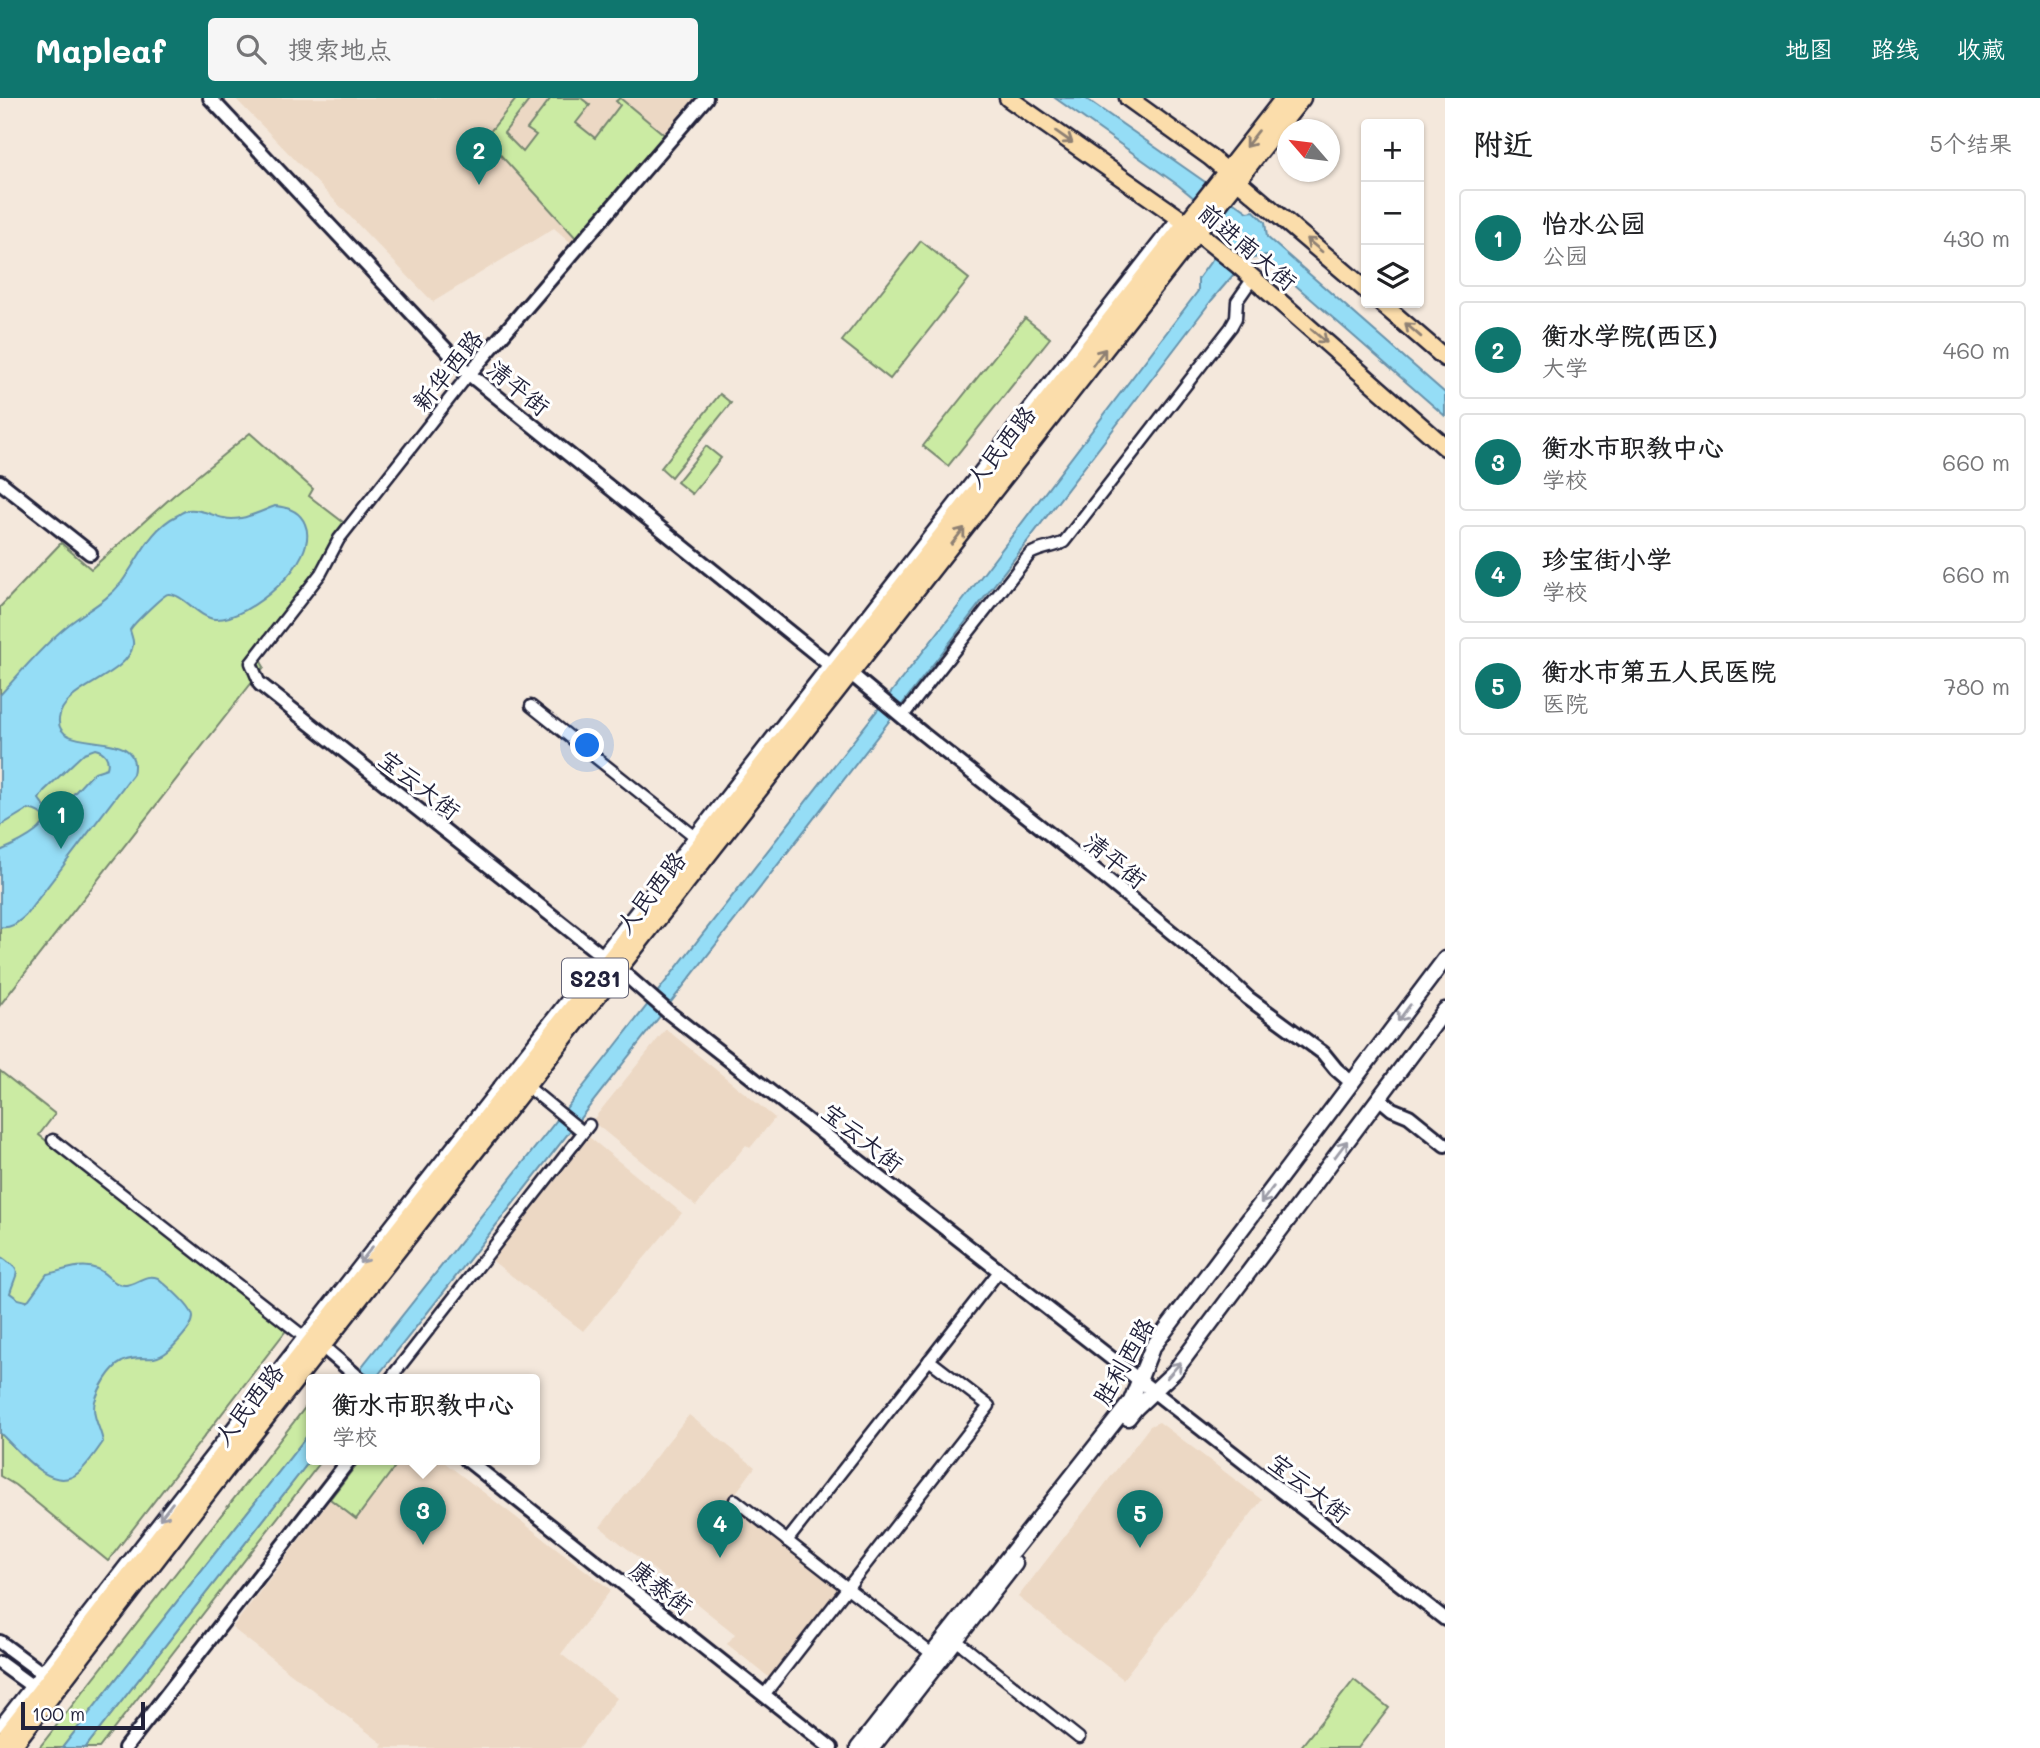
<!DOCTYPE html>
<html lang="zh">
<meta charset="utf-8">
<style>
:root{--surface:#fff;--page:#f6f6f6;--text:#202124;--muted:#757577;--line:#e0e0e0;--accent:#0f766e}
body{margin:0;font-family:Mali,"LXGW WenKai TC",sans-serif;background:var(--page);color:var(--text)}
.controls{position:absolute;right:21px;top:21px;display:grid;overflow:hidden;border-radius:7px;box-shadow:0 2px 5px #0004}
.controls button{width:63px;height:63px;display:grid;place-items:center;padding:0;border:0;border-bottom:2px solid var(--line);background:var(--surface);color:var(--text);font:35px sans-serif}
.compass{position:absolute;left:1277px;top:21px;width:63px;height:63px;border-radius:50%;background:var(--surface);box-shadow:0 2px 5px #0004;rotate:298deg}
.scale{position:absolute;left:21px;bottom:18px;width:124px;box-sizing:border-box;padding-left:7px;border:4px solid #22223b;border-top:0;font-size:19px;line-height:24px;white-space:nowrap;color:#22223b;-webkit-text-stroke:5px #fff;paint-order:stroke}
.you{position:absolute;left:588px;top:648px;width:24px;height:24px;margin:-18px;border:5px solid #fff;border-radius:50%;background:#1a73e8;box-shadow:0 0 0 10px #1a73e833}
.badge{display:grid;place-items:center;width:46px;height:46px;border-radius:50%;background:var(--accent);color:#fff;font-size:23px;font-weight:700}
.pin{position:absolute;translate:-50% -58px;filter:drop-shadow(0 2px 4px #0008)}
.pin::after{content:'';position:absolute;top:37px;width:24px;height:21px;background:inherit;clip-path:polygon(0 0,100% 0,50% 100%)}
.popup{position:absolute;left:306px;top:1276px;width:234px;height:91px;box-sizing:border-box;display:grid;place-content:center;border-radius:7px;background:var(--surface);filter:drop-shadow(0 2px 5px #0005);font-size:23px;white-space:nowrap;color:var(--muted)}
.popup b{font-size:26px;color:var(--text)}
.popup::after{content:'';position:absolute;left:50%;top:100%;margin-left:-14px;border:14px solid transparent;border-top-color:var(--surface)}
.list{margin:0;padding:0;list-style:none}
h2{display:flex;justify-content:space-between;align-items:center;height:91px;margin:0;padding:0 28px;font-size:30px}
h2 small{font-size:23px;font-weight:400;color:var(--muted)}
.list li{display:grid;grid-template-columns:46px 1fr auto;gap:21px;align-items:center;box-sizing:border-box;height:98px;margin:0 14px 14px;padding:0 14px;border:2px solid var(--line);border-radius:7px}
.list b{display:block;font-size:26px;white-space:nowrap}
.list p{margin:0;font-size:23px;white-space:nowrap;color:var(--muted)}
.list em{font-size:23px;font-style:normal;color:var(--muted)}
.icon{flex:none;width:38px;height:38px;fill:none;stroke:currentColor;stroke-width:2;stroke-linecap:round;stroke-linejoin:round}
.map{position:relative;flex:none;width:1445px;height:1650px;overflow:hidden}
header{display:flex;align-items:center;gap:42px;box-sizing:border-box;height:98px;padding:0 35px;background:var(--accent);color:#fff}
header strong{font-size:33px}
nav{display:flex;gap:38px;margin-inline-start:auto;font-size:24px}
.search{width:490px;height:63px;background:var(--page);display:flex;align-items:center;gap:18px;box-sizing:border-box;padding:0 24px;border-radius:7px;color:var(--muted);font-size:26px}
main{display:flex}
aside{flex:1;background:var(--surface)}
.map>svg:first-child{display:block}
.built{fill:#ecd8c4}
.green{fill:#cbeba3;stroke:#76866f;stroke-width:2}
.water{fill:#95ddf6;stroke:#6792ab;stroke-width:2;fill-rule:evenodd}
.lines{fill:none;stroke-linecap:round;stroke-linejoin:round}
.minor-casing{stroke:#22223b;stroke-width:15}
.tertiary-casing{stroke:#22223b;stroke-width:18}
.secondary-casing{stroke:#22223b;stroke-width:19}
.primary-casing{stroke:#22223b;stroke-width:21}
.minor{stroke:#fff;stroke-width:10}
.tertiary{stroke:#fff;stroke-width:12}
.secondary{stroke:#fff;stroke-width:14}
.primary{stroke:#fbddab;stroke-width:16}
.oneway{stroke:#8e8073}
.oneway2{stroke:#9c9ca7}
.labels{text-anchor:middle;dominant-baseline:central;stroke-width:6;stroke-linejoin:round;paint-order:stroke}
.shield{fill:#fff;stroke:#646476;stroke-width:2}
.shield-label{font-size:23px;font-weight:bold;fill:#22223b}
.street-label{font-size:24px;fill:#22223b;stroke:#fff}
</style>
<header>
<strong>Mapleaf</strong>
<div class="search"><svg class="icon" aria-label="search" viewBox="0 0 24 24"><circle cx="10" cy="10" r="6"/><path d="M15 15l6 6"/></svg>搜索地点</div>
<nav><a>地图</a><a>路线</a><a>收藏</a></nav>
</header>
<main>
<div class="map">
<svg width="1445" height="1650" viewBox="0 0 1445 1650">
<rect width="100%" height="100%" fill="#f4e8dc"/>
<filter id="ink" filterUnits="userSpaceOnUse"><feTurbulence type="fractalNoise" baseFrequency=".0143" numOctaves="2"/><feDisplacementMap in="SourceGraphic" scale="14" xChannelSelector="R" yChannelSelector="G"/><feConvolveMatrix kernelMatrix="1 2 1 2 8 2 1 2 1" color-interpolation-filters="sRGB"/></filter>
<g filter="url(#ink)">
<g class="built">
<path d="M235,0H709L583,155L554,130L433,204Z"/>
<path d="M666,931L775,1020L750,1050L746,1047L696,1108L592,1023Z"/>
<path d="M589,1039L682,1115L583,1233L490,1161Z"/>
<path d="M689,1317L755,1369L730,1403L841,1490L770,1580L727,1546L735,1536L600,1429Z"/>
<path d="M1159,1324L1262,1402L1123,1581L1018,1499L1150,1328Z"/>
<path d="M361,1361H440L611,1492L561,1556L617,1600L579,1650H381L383,1646L232,1530Z"/>
</g>
<g class="green">
<path d="M517,0H531L504,35L523,54L536,37L527,31L551,0H581L590,7L576,25L595,40L620,7L616,3L620,0L673,44L586,151L485,40Z"/>
<path d="M921,143L969,181L890,281L842,243Z"/>
<path d="M1025,220L1050,240L948,368L923,348Z"/>
<path d="M720,296L731,305L671,379L661,370Z"/>
<path d="M250,335L313,391L309,398L352,431L254,552L264,569L0,907V509L61,445L91,471L174,397Z"/>
<path d="M706,348L721,360L692,396L677,384Z"/>
<path d="M0,973L55,1016L39,1037L288,1230L108,1463L15,1387L0,1378Z"/>
<path d="M311,1302V1333L62,1650H39Z"/>
<path d="M311,1361H323L99,1650H85Z"/>
<path d="M361,1361L400,1362L356,1421L330,1401Z"/>
<path d="M1354,1582L1389,1610L1358,1650H1300Z"/>
</g>
<g class="water">
<path d="M1055,0H1085L1248,114L1254,113L1265,124L1267,139L1445,295V318L1270,165L1266,157L1246,162L1211,203C936,565 657,924 375,1281H352L613,951L964,501L1198,193V181L1232,134L1229,129L1178,87Z"/>
<path d="M275,408C288,409 300,413 305,426C321,462 248,523 215,521C198,520 183,495 168,496C164,496 133,526 130,532C131,537 134,542 133,547C127,580 62,588 59,621C55,659 145,626 133,676L25,818C17,825 11,831 0,829V753C14,747 72,721 28,711L0,728V597C21,574 42,548 67,528C85,513 106,504 121,485C139,461 149,431 178,417C181,415 184,413 188,412C200,410 213,418 224,420C241,424 259,414 275,408ZM95,651C104,653 110,660 107,670L95,674L89,679L58,713L55,715L47,712L39,701L44,693L84,655Z"/>
<path d="M0,1158C24,1175 17,1171 10,1195L18,1201L26,1203L29,1201L47,1176C62,1173 82,1164 97,1171C107,1175 113,1188 126,1187C138,1186 145,1175 158,1180C166,1187 193,1209 193,1219C193,1227 185,1235 180,1241C173,1249 165,1258 154,1260C144,1261 132,1258 122,1264C110,1270 99,1290 95,1303C91,1318 101,1330 103,1344C96,1354 87,1368 78,1375C52,1397 18,1352 0,1335Z"/>
<path d="M311,1333V1361L85,1650H62Z"/>
</g>
<g class="lines">
<g class="minor-casing">
<g id="minor">
<path d="M260,586L251,565L321,475L339,441L469,276"/>
<path d="M531,608L698,741"/>
<path d="M903,618L1030,456C1042,449 1053,450 1064,444L1231,229L1236,220L1237,203L1253,180"/>
<path d="M527,988L583,1034"/>
<path d="M53,1042L303,1238"/>
<path d="M390,1281L589,1027"/>
<path d="M735,1402L932,1556"/>
<path d="M787,1443L1000,1172"/>
<path d="M956,1542L1079,1640"/>
<path d="M764,1597L989,1308L929,1262"/>
<path d="M0,1627L1178,119"/>
</g>
</g>
<g class="tertiary-casing">
<g id="tertiary">
<path d="M210,0L469,276L836,572"/>
<path d="M469,276L706,0"/>
<path d="M0,384L90,455"/>
<path d="M850,575L923,636L1109,783L1219,873L1248,900L1323,955L1336,971L1352,985"/>
<path d="M260,586L619,871L668,914L1445,1521"/>
<path d="M1379,1000L1392,1011L1409,1018L1445,1047"/>
<path d="M322,1248L360,1281"/>
<path d="M466,1361L831,1650"/>
<path d="M0,1544L50,1581"/>
<path d="M0,1565L40,1594"/>
<path d="M125,1650L350,1361"/>
</g>
</g>
<g class="secondary-casing">
<g id="secondary">
<path d="M1128,1320L1136,1310L1174,1274L1445,912"/>
<path d="M858,1650L1131,1303L1152,1250L1445,861"/>
<path d="M872,1650L1015,1466"/>
</g>
</g>
<g class="primary-casing">
<g id="primary">
<path d="M1008,0L1178,119L1238,167L1445,349"/>
<path d="M1128,0L1210,59L1366,192"/>
<path d="M1381,205L1445,260"/>
<path d="M0,1645L231,1346L1284,0"/>
<path d="M11,1650L239,1354L1302,0"/>
</g>
</g>
<use href="#minor" class="minor"/>
<use href="#tertiary" class="tertiary"/>
<use href="#secondary" class="secondary"/>
<use href="#primary" class="primary"/>
</g>
<defs><path id="oneway-shaft" d="M-6 0H5M1.5-3L5.5 0L1.5 3" fill="none" stroke-width="1.6" stroke-linecap="round" stroke-linejoin="round" transform="scale(1.75)"/></defs>
<g class="oneway">
<use href="#oneway-shaft" transform="translate(1064 39) rotate(35)"/>
<use href="#oneway-shaft" transform="translate(1252 41) rotate(128)"/>
<use href="#oneway-shaft" transform="translate(1314 147) rotate(-140)"/>
<use href="#oneway-shaft" transform="translate(1413 232) rotate(-139)"/>
<use href="#oneway-shaft" transform="translate(1319 238) rotate(41)"/>
<use href="#oneway-shaft" transform="translate(1099 259) rotate(-52)"/>
<use href="#oneway-shaft" transform="translate(958 438) rotate(-52)"/>
</g>
<g class="oneway2">
<use href="#oneway-shaft" transform="translate(1404 915) rotate(127)"/>
<use href="#oneway-shaft" transform="translate(1341 1051) rotate(-53)"/>
<use href="#oneway-shaft" transform="translate(1267 1097) rotate(127)"/>
<use href="#oneway-shaft" transform="translate(366 1157) rotate(128)"/>
<use href="#oneway-shaft" transform="translate(1174 1272) rotate(-49)"/>
<use href="#oneway-shaft" transform="translate(166 1413) rotate(128)"/>
</g>
</g>
<g class="labels">
<rect class="shield" x="562" y="860.5" width="66" height="39" rx="5"/>
<g class="shield-label">
<text x="595" y="880">S231</text>
</g>
<g class="street-label">
<text transform="translate(1248 148) rotate(40)">前进南大街</text>
<text transform="translate(447 272) rotate(-51)">新华西路</text>
<text transform="translate(519 289) rotate(39)">清平街</text>
<text transform="translate(1000 348) rotate(-52)">人民西路</text>
<text transform="translate(420 686) rotate(38)">宝云大街</text>
<text transform="translate(1116 762) rotate(39)">清平街</text>
<text transform="translate(650 794) rotate(-52)">人民西路</text>
<text transform="translate(863 1039) rotate(38)">宝云大街</text>
<text transform="translate(1123 1263) rotate(-60)">胜利西路</text>
<text transform="translate(248 1306) rotate(-52)">人民西路</text>
<text transform="translate(1310 1389) rotate(38)">宝云大街</text>
<text transform="translate(662 1489) rotate(38)">康泰街</text>
</g>
</g>
</svg>
<div class="controls">
<button>+</button>
<button>−</button>
<button><svg class="icon" aria-label="layers" viewBox="0 0 24 24"><path d="M12 4l9 5-9 5-9-5zM3 14l9 5 9-5"/></svg></button>
</div>
<svg class="compass" viewBox="-18 -18 36 36"><path d="M0-13l5 13h-10z" fill="#e53935"/><path d="M0 13l5-13h-10z" fill="#757577"/></svg>
<div class="scale">100 m</div>
<div class="you"></div>
<div class="pin badge" style="left:61px;top:751px">1</div>
<div class="pin badge" style="left:479px;top:87px">2</div>
<div class="pin badge" style="left:423px;top:1447px">3</div>
<div class="popup"><b>衡水市职教中心</b>学校</div>
<div class="pin badge" style="left:720px;top:1460px">4</div>
<div class="pin badge" style="left:1140px;top:1450px">5</div>
</div>
<aside>
<h2>附近<small>5个结果</small></h2>
<ul class="list">
<li><span class="badge">1</span><div><b>怡水公园</b><p>公园</p></div><em>430 m</em></li>
<li><span class="badge">2</span><div><b>衡水学院(西区)</b><p>大学</p></div><em>460 m</em></li>
<li><span class="badge">3</span><div><b>衡水市职教中心</b><p>学校</p></div><em>660 m</em></li>
<li><span class="badge">4</span><div><b>珍宝街小学</b><p>学校</p></div><em>660 m</em></li>
<li><span class="badge">5</span><div><b>衡水市第五人民医院</b><p>医院</p></div><em>780 m</em></li>
</ul>
</aside>
</main>
